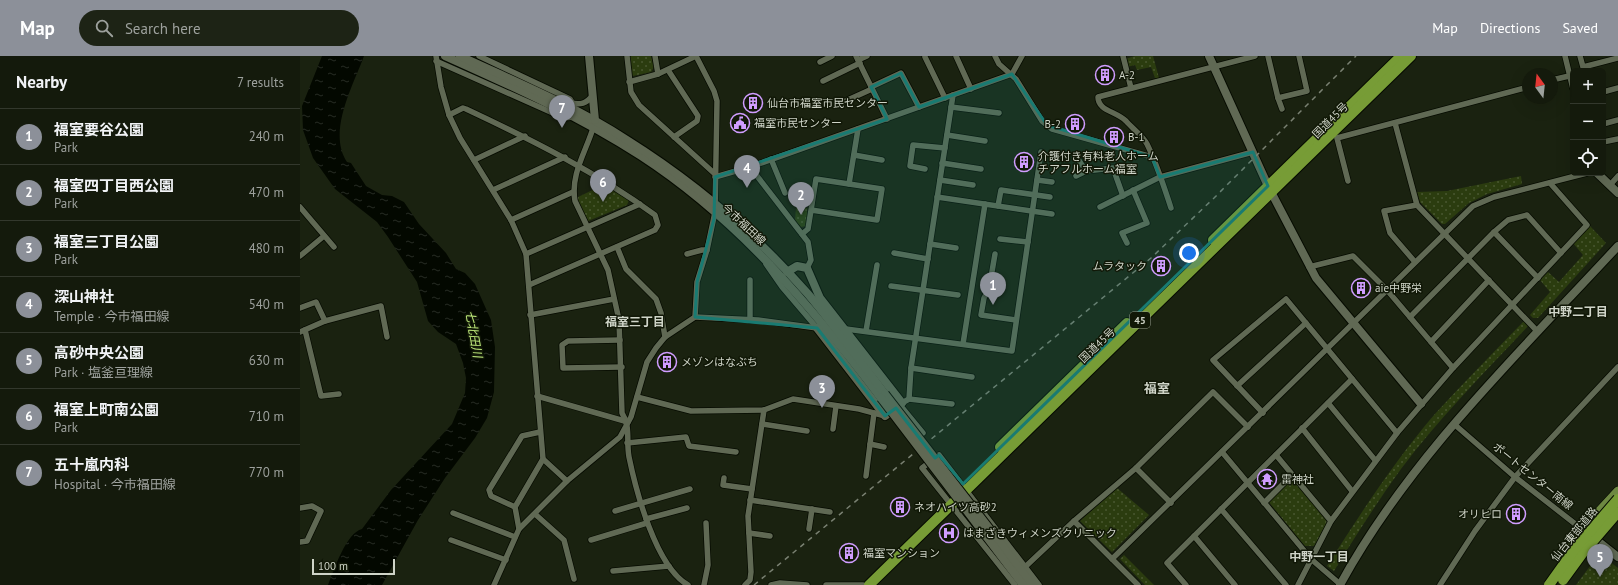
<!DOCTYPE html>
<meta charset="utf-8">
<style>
:root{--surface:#141a0c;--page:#1d2315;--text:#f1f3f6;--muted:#9da19d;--line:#33382d;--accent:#8c9099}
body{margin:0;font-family:"PT Sans","Noto Sans JP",sans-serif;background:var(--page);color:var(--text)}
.controls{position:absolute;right:12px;top:12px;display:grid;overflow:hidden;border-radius:6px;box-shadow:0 4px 16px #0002}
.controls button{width:36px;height:36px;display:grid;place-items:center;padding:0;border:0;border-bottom:1px solid var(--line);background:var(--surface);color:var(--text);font:20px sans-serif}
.compass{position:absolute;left:1222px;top:12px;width:36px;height:36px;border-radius:50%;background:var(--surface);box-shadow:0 4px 16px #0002;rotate:345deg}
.scale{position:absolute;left:12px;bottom:10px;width:83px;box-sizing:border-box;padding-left:4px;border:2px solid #cfd4c8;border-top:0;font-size:11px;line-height:14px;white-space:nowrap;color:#cfd4c8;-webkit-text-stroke:3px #111807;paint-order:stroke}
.you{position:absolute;left:889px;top:197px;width:14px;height:14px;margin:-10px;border:3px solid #fff;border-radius:50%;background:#1a73e8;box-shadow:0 0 0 6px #1a73e833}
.badge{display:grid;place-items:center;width:26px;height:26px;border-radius:50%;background:var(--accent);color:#fff;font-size:13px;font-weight:700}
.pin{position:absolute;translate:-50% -33px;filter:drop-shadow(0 1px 2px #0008)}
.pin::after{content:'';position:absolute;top:21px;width:14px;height:12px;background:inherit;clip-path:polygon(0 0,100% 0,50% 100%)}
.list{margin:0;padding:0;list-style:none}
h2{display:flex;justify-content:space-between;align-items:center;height:52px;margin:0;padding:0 16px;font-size:17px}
h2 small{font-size:13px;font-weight:400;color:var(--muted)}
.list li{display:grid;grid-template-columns:26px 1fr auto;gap:12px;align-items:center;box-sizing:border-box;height:56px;padding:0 16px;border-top:1px solid var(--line)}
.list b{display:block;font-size:15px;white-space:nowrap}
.list p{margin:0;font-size:13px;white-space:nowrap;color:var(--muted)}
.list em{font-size:13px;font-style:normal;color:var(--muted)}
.icon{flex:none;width:22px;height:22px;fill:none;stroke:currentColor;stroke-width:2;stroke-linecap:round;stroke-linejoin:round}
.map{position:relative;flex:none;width:1318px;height:529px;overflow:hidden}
header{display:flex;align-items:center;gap:24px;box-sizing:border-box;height:56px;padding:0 20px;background:var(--accent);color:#fff}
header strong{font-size:19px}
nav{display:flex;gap:22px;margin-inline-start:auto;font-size:14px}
.search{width:280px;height:36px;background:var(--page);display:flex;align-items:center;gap:10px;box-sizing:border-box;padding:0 14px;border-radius:22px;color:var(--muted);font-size:15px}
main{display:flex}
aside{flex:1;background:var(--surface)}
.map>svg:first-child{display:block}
.grass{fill:url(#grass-dots)}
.water{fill:url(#water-ripples)}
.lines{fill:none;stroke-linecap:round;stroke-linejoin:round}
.street-casing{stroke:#060b00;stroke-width:7}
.secondary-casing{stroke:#060b00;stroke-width:10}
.primary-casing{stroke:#060b00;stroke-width:10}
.highway-casing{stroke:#060b00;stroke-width:12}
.street{stroke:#606954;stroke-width:5.5}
.secondary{stroke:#606954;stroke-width:8}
.primary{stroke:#6e8842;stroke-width:9}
.highway{stroke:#779c36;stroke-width:10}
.rail{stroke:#7a8172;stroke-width:1.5;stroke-dasharray:5 5;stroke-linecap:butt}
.secondary-bridge-casing{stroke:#060b00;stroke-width:10;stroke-linecap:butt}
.highway-bridge-casing{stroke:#060b00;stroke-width:12;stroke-linecap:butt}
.secondary-bridge{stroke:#606954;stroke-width:8}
.highway-bridge{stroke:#779c36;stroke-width:10}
.marked{fill:#197b72;fill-opacity:0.2;stroke:#197b72;stroke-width:3;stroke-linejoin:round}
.labels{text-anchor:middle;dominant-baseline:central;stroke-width:3;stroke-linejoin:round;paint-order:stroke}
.shield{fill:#111807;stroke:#969c8e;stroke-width:1}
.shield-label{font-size:10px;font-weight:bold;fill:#cfd4c8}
.poi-label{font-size:11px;fill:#cfd4c8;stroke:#111807;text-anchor:start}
.street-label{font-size:11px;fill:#cfd4c8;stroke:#111807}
.neighbourhood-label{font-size:12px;font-weight:bold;fill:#cfd4c8;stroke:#111807}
.water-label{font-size:12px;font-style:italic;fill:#bfeb7c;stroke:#111807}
.quarter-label{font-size:13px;font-weight:bold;fill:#cfd4c8;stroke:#111807}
</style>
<header>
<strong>Map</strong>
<div class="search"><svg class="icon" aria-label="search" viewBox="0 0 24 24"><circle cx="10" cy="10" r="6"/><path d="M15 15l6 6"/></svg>Search here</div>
<nav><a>Map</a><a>Directions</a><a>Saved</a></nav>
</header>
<main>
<aside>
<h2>Nearby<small>7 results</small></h2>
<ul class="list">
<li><span class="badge">1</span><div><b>福室要谷公園</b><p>Park</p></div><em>240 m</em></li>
<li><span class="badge">2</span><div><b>福室四丁目西公園</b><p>Park</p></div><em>470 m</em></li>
<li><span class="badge">3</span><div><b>福室三丁目公園</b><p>Park</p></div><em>480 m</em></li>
<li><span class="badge">4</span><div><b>深山神社</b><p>Temple · 今市福田線</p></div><em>540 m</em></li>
<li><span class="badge">5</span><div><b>高砂中央公園</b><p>Park · 塩釜亘理線</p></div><em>630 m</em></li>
<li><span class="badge">6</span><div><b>福室上町南公園</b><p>Park</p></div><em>710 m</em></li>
<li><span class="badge">7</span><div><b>五十嵐内科</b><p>Hospital · 今市福田線</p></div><em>770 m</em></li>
</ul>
</aside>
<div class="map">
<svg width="1318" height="529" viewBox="0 0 1318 529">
<defs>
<pattern id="grass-dots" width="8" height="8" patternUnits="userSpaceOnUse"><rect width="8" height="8" fill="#2b3c0f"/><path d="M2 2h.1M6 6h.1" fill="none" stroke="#495730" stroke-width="1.8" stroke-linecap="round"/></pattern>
<pattern id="water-ripples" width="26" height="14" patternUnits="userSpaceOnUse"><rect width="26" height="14" fill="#030800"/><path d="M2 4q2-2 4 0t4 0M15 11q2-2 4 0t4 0" fill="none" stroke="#272b24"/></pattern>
</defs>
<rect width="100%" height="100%" fill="#1a2210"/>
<g class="grass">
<path d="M328,0H351L354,11L351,16L333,20L330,19Z"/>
<path d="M835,0H853L859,22H855L851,11L837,14L835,9L827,11L825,3Z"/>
<path d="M1221,120L1222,128L1187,138L1169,147L1145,168H1142L1120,146L1117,136L1147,135Z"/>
<path d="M305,128L329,144L327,149L288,165L276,142Z"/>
<path d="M496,151L508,152L506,170L501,171L495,165Z"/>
<path d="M1290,170L1306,187L1238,262H1233L1230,259L1250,236L1240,224L1248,216L1259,226L1283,199L1273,187Z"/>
<path d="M1224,265L1229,269C1185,316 1139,362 1101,413C1077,446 1055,481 1034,515L1027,510C1060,458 1094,406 1134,359C1163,327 1194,296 1224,265Z"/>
<path d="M992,423L1026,463L1027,468L1014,490H1005L968,445Z"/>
<path d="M817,432L849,459L812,496L780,465Z"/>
<path d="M824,499L854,529H845L820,503Z"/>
<path d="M1304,501L1318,512V529H1276L1296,502Z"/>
</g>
<path class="water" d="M22,0H64C53,30 27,76 47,106L51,107L66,130L82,139L92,140L104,146L119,168L146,197L156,213L165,217L175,228L191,264L195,291L194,336L187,362L175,382L145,422L118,464L82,529H28C34,514 46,477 62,473L91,434L152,368L165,337L166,322L163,307L156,288L138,276L128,265L117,226L88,181L77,166L35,133L13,102L3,74L2,50Z"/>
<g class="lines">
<g class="street-casing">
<g id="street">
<path d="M136,0L141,31L149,59L160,82L211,164L226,198L243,403L215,451L219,473"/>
<path d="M179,0L270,43L273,48"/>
<path d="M327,0L331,36L339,49L415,118"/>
<path d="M355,0L358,18"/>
<path d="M556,0L587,63"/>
<path d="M656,0L671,33"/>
<path d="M695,0L699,8L716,23L742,65L752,73L852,101"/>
<path d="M823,0L831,32"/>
<path d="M968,0L978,42"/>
<path d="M1265,0L1273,33"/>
<path d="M1280,0L1283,11L1318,2"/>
<path d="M625,1L645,42"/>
<path d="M558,4L567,0"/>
<path d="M136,5L264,62L273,61"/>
<path d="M520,6L532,0"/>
<path d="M368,14L398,60L397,65L374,81"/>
<path d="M1252,24L1269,20"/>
<path d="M523,25L560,7"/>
<path d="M329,26L358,18L396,0"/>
<path d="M571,31L601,17L619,51"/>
<path d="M1303,36L1318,32"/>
<path d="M270,47C281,49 286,48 293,39"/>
<path d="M541,47L572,33"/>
<path d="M651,51L699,57"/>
<path d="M982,53L978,42L1007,35L999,0"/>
<path d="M149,59L163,52L166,53C232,84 296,116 355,159L358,169L355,174L229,229"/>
<path d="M1095,67L1117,149L1238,276"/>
<path d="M1303,68L1318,64"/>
<path d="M294,69C287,94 270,118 275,145L308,214L319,264L322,357C331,371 326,385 329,401C336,435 356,511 388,529"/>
<path d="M647,79L685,85"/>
<path d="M1303,86L1318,83"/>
<path d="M554,99L582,104"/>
<path d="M776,100L786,115"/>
<path d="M471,103L485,137"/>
<path d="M174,104L225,80"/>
<path d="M642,107L681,113"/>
<path d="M450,111L508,186L511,204L507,212"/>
<path d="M625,113L610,110L613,89L645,92"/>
<path d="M776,120L786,115L813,112L823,140"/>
<path d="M415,121L450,111L712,18L722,0"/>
<path d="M640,124L673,129"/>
<path d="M737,124L752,126"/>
<path d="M1048,125L1037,82L1228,31"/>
<path d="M549,128L558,73"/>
<path d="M1310,129L1318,120"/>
<path d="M193,134L265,101"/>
<path d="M637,141L752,158"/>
<path d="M698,150L701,134L750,141"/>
<path d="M0,151L34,191"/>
<path d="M800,151L860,121L953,96"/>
<path d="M871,152C864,131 857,108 847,88C843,80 832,72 826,65C816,55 798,55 798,41L955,0"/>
<path d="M211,164L273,136"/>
<path d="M1194,176L1238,222"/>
<path d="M502,178L508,173L516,123L582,133L577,164L511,154"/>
<path d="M700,183L728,186"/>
<path d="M827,187L822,177L847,167L833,134"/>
<path d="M630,188L656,192"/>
<path d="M317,191L326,213L356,243L361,257L365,281"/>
<path d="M594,197L628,203"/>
<path d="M226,198L340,148"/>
<path d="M387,198L402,194H407"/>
<path d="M695,198L689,233L684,242L681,259L716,264"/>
<path d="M0,200L24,180"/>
<path d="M1115,206L1090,177L1084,155L1117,149"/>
<path d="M466,208L482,231L517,272"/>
<path d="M1009,211L1053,200L1087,234L1153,312"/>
<path d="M450,224V264"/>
<path d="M591,230L658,239"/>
<path d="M0,252L16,246L25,265"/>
<path d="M230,259L314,243"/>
<path d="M395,261L458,264L517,272"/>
<path d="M1110,261L1194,176L1208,164L1227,159L1261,197"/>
<path d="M546,273L712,295L741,96"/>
<path d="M5,274L21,340L39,338"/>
<path d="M566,275L577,209"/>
<path d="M0,276L25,265L81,250L87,281"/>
<path d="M320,284L268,285L262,289L263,312L322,311"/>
<path d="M1131,286L1189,224"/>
<path d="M663,288L685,148"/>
<path d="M611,312L672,321"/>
<path d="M937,330L1006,267"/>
<path d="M237,340L328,366"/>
<path d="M337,341L391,355L464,354L493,343L559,353L585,360"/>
<path d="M609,343L652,348"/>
<path d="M602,347L609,343L611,312L653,39"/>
<path d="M1028,347L1075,404"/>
<path d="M600,349L623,377"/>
<path d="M963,357L913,304L986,243L1097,377"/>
<path d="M462,368L507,375"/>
<path d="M1154,368L1215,421L1283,474"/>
<path d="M1002,372L1052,435"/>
<path d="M533,373L536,350"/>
<path d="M327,387L386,381L389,390L436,396"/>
<path d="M570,388L584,391"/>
<path d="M922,396L1011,503L1040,528"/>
<path d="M976,399L1031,465"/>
<path d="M243,403L267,425"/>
<path d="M566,420L574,357"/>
<path d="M424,422L423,429L452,433"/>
<path d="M450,444L530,456"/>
<path d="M871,447L836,412L913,336L948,371"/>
<path d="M964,447L992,419"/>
<path d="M215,451L191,440L189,434L222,380L240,376"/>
<path d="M0,452L12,450L21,455L7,485L0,486"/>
<path d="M921,453L986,529"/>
<path d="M315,455L390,433"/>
<path d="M153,457L215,481"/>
<path d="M235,458L264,484L274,523"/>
<path d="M346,463L387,452"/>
<path d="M774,465L838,529"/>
<path d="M509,473L512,453"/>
<path d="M449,477L470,480"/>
<path d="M894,480L935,529"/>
<path d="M151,484L206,504"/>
<path d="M291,484L347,467"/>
<path d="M812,503L1173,150L1194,141L1287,117"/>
<path d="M725,511L774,465L836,412"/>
<path d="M313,515L369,510"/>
<path d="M194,529L219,473L267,425L320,381L331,361L347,306L356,292L365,281L395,261L397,226L407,194L415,156L417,45L414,35L396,0"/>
<path d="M404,529L408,509L406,467"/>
<path d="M445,529L450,524L451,516L448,460L464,354"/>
<path d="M471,529L480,527L507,529"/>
<path d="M526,529H563"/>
<path d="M715,529L622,412L639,399L739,529"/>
<path d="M886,529L867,507L1052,323"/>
<path d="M998,529L1031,465L1097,377L1153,312L1287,169L1250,127"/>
<path d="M1140,529L1175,475L1215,421L1318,311"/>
</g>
</g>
<g class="secondary-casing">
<g id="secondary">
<path d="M145,0C212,30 279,60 341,100C438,163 512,251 581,342"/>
<path d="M160,0C216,26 275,50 327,84C394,126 456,179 508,238C535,270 560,305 585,338"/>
<path d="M289,0L295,64"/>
<path d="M909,0L968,130L1016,222L1121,348"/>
<path d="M1297,117L1318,137"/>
<path d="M487,216L497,210L507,212L520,242L602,347L585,360L517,272"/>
<path d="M692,476L732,529"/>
<path d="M1290,479L1318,501"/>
<path d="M686,480L723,529"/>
<path d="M1040,529C1109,402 1220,296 1318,190"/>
</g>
</g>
<g class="primary-casing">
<path id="primary" d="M1271,492L1294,461L1318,435"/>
</g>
<g class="highway-casing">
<g id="highway">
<path d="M913,184L1101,0"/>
<path d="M700,391L827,267"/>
<path d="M569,529L1111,0"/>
</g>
</g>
<use href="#street" class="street"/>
<use href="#secondary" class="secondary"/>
<use href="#primary" class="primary"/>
<use href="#highway" class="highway"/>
<path class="rail" d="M454,529L851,202L914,142L1056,0"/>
<g class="secondary-bridge-casing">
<g id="secondary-bridge">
<path d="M585,338L692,476"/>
<path d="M581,342L686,480"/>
</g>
</g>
<g class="highway-bridge-casing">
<g id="highway-bridge">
<path d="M1263,524L1282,498L1318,456"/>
<path d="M1249,529L1274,494L1318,443"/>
</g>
</g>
<use href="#secondary-bridge" class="secondary-bridge"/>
<use href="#highway-bridge" class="highway-bridge"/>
</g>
<path class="marked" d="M601,17L619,51L712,18L747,69L852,101L860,121L953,96L968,130L663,428L639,399L635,402L596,352L585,360L517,272L395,261L397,226L414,163L415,121L587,63L571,31Z"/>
<defs>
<g id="building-ring" transform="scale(1)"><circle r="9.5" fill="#111807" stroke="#d09dff" stroke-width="1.5"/><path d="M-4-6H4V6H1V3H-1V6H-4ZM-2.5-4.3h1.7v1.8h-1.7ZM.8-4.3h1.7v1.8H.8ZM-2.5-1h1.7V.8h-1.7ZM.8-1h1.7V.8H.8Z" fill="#d09dff"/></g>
<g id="civic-ring" transform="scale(1)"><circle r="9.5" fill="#111807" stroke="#d09dff" stroke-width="1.5"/><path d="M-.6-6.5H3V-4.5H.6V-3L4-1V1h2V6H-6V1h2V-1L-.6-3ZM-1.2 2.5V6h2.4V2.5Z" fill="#d09dff"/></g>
<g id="temple-ring" transform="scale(1)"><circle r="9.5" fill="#111807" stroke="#d09dff" stroke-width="1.5"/><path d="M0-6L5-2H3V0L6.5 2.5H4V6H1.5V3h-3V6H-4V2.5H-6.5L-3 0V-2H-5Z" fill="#d09dff"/></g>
<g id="hospital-ring" transform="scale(1)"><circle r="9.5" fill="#111807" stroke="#d09dff" stroke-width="1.5"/><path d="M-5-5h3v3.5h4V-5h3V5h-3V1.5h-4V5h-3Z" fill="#d09dff"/></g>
</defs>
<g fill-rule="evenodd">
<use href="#building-ring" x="805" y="19"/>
<use href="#building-ring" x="453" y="47"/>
<use href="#civic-ring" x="440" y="67"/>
<use href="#building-ring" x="775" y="68"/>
<use href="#building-ring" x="814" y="81"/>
<use href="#building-ring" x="724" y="106"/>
<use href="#building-ring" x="861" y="210"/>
<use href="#building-ring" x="1061" y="232"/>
<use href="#building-ring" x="367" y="306"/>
<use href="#temple-ring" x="967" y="423"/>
<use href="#building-ring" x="600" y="451"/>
<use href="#building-ring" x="1216" y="458"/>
<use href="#hospital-ring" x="649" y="477"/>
<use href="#building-ring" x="549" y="497"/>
</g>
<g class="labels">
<rect class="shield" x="830" y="256" width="20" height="16" rx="3"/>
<g class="shield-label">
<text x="840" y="264">45</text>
</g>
<g class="poi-label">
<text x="819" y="19">A-2</text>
<text x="467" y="47">仙台市福室市民センター</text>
<text x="454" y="67">福室市民センター</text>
<text x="761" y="68" text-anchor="end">B-2</text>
<text x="828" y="81">B-1</text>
<text x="738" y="100">介護付き有料老人ホーム<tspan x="738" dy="13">チアフルホーム福室</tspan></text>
<text x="847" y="210" text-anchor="end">ムラタック</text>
<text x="1075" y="232">aie中野栄</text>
<text x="381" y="306">メゾンはなぶち</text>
<text x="981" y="423">雷神社</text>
<text x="614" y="451">ネオハイツ高砂2</text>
<text x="1202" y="458" text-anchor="end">オリヒロ</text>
<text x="663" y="477">はまざきウィメンズクリニック</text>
<text x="563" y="497">福室マンション</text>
</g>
<g class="street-label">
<text transform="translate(1030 64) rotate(-45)">国道45号</text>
<text transform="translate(444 168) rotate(43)">今市福田線</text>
<text transform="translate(797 289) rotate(-44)">国道45号</text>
<text transform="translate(1233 420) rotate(39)">ポートセンター南線</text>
<text transform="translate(1274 478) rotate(-51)">仙台東部道路</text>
</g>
<g class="neighbourhood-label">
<text x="1278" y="255">中野二丁目</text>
<text x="335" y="265">福室三丁目</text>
<text x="1019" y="500">中野一丁目</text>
</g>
<g class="water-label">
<text transform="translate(174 278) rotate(80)">七北田川</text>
</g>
<g class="quarter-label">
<text x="857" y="332">福室</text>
</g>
</g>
</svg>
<div class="controls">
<button>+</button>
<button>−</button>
<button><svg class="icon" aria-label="locate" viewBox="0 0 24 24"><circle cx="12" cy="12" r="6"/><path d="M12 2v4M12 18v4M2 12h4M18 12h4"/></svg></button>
</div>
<svg class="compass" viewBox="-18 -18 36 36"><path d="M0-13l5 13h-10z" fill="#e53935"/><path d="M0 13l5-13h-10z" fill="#9da19d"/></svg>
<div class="scale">100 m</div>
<div class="you"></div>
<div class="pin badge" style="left:693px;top:249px">1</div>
<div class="pin badge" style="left:501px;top:159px">2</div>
<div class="pin badge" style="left:522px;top:352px">3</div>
<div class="pin badge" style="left:447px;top:132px">4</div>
<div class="pin badge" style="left:1300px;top:521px">5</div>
<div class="pin badge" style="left:303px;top:146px">6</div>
<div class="pin badge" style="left:262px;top:72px">7</div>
</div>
</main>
